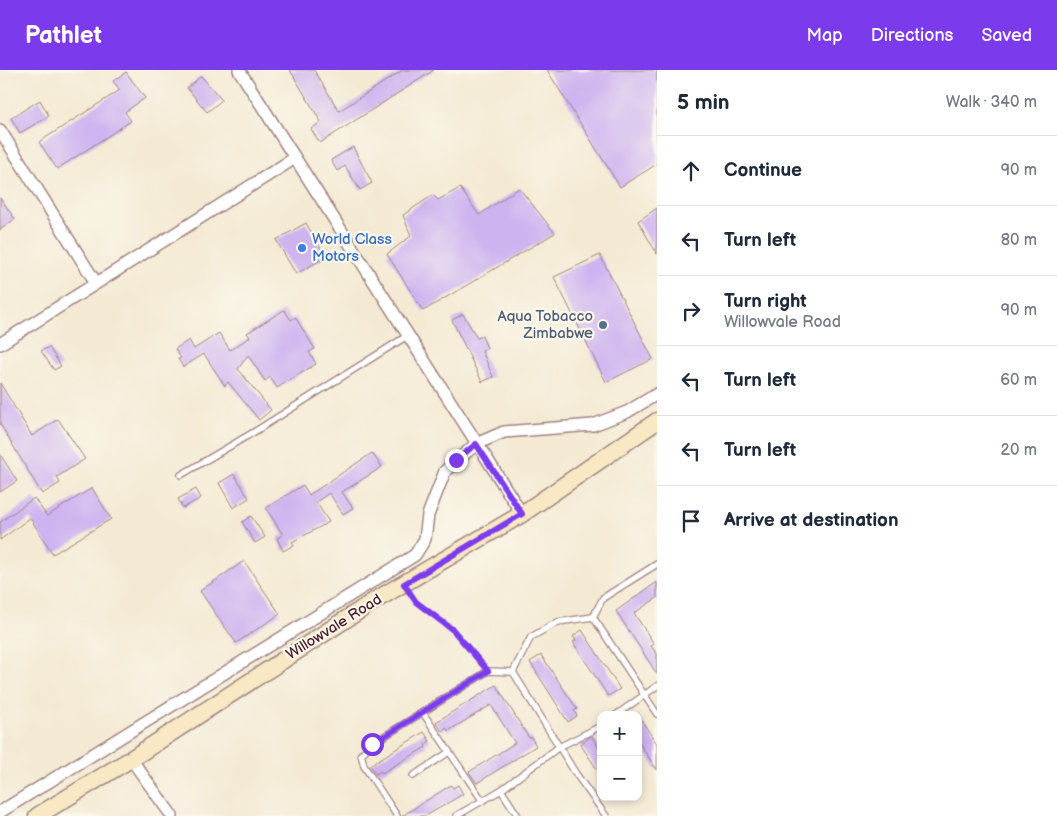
<!DOCTYPE html>
<meta charset="utf-8">
<style>
:root{--surface:#fff;--page:#f2f2f3;--text:#1f2937;--muted:#747a83;--line:#e0e1e3;--accent:#7c3aed}
body{margin:0;font-family:"Balsamiq Sans",sans-serif;background:var(--page);color:var(--text)}
.controls{position:absolute;right:15px;bottom:15px;display:grid;overflow:hidden;border-radius:10px;box-shadow:0 2px 8px #0003}
.controls button{width:45px;height:45px;display:grid;place-items:center;padding:0;border:0;border-bottom:1px solid var(--line);background:var(--surface);color:var(--text);font:25px sans-serif}
.stop{position:absolute;width:15px;height:15px;margin:-11px;border:4px solid #7c3aed;border-radius:50%;background:#fff}
.stop.end{background:#7c3aed;border-color:#fff;box-shadow:0 1px 5px #0008}
.list{margin:0;padding:0;list-style:none}
h2{display:flex;justify-content:space-between;align-items:center;height:65px;margin:0;padding:0 20px;font-size:21px}
h2 small{font-size:16px;font-weight:400;color:var(--muted)}
.list li{display:grid;grid-template-columns:32px 1fr auto;gap:15px;align-items:center;box-sizing:border-box;height:70px;padding:0 20px;border-top:1px solid var(--line)}
.list b{display:block;font-size:19px;white-space:nowrap}
.list p{margin:0;font-size:16px;white-space:nowrap;color:var(--muted)}
.list em{font-size:16px;font-style:normal;color:var(--muted)}
.icon{flex:none;width:28px;height:28px;fill:none;stroke:currentColor;stroke-width:2;stroke-linecap:round;stroke-linejoin:round}
.map{position:relative;flex:none;width:657px;height:746px;overflow:hidden}
header{display:flex;align-items:center;gap:30px;box-sizing:border-box;height:70px;padding:0 25px;background:var(--accent);color:#fff}
header strong{font-size:24px}
nav{display:flex;gap:28px;margin-inline-start:auto;font-size:18px}
main{display:flex}
aside{flex:1;background:var(--surface)}
.map>svg:first-child{display:block}
.building{fill:#cdb3f0}
.lines{fill:none;stroke-linecap:round;stroke-linejoin:round}
.service-casing{stroke:#9f8480;stroke-width:8}
.minor-casing{stroke:#9f8480;stroke-width:14}
.secondary-casing{stroke:#9f8480;stroke-width:19}
.path{stroke:#9f8480;stroke-width:2;stroke-dasharray:4 4;stroke-linecap:butt}
.service{stroke:#fff;stroke-width:5.5}
.minor{stroke:#fff;stroke-width:11}
.secondary{stroke:#f8e8c3;stroke-width:16}
.route{stroke:#7c3aed;stroke-width:6}
.shop-dot{fill:#3f7fe0;stroke:#fbf7ec;stroke-width:2}
.service-dot{fill:#5c6f8a;stroke:#fbf7ec;stroke-width:2}
.labels{text-anchor:middle;dominant-baseline:central;stroke-width:4.5;stroke-linejoin:round;paint-order:stroke}
.shop-label{font-size:15px;fill:#366cbe;stroke:#fbf7ec;text-anchor:start}
.service-label{font-size:15px;fill:#4e5e75;stroke:#fbf7ec;text-anchor:end}
.street-label{font-size:15px;fill:#4a1f2b;stroke:#fbf7ec}
</style>
<header>
<strong>Pathlet</strong>
<nav><a>Map</a><a>Directions</a><a>Saved</a></nav>
</header>
<main>
<div class="map">
<svg width="657" height="746" viewBox="0 0 657 746">
<rect width="100%" height="100%" fill="#fbf7ec"/>
<filter id="ink" filterUnits="userSpaceOnUse"><feTurbulence type="fractalNoise" baseFrequency=".02" numOctaves="2"/><feDisplacementMap in="SourceGraphic" scale="10" xChannelSelector="R" yChannelSelector="G"/><feConvolveMatrix kernelMatrix="1 2 1 2 8 2 1 2 1" color-interpolation-filters="sRGB"/></filter>
<filter id="wash" filterUnits="userSpaceOnUse"><feTurbulence type="fractalNoise" baseFrequency=".0096" numOctaves="4" result="noise"/><feDisplacementMap in="SourceGraphic" scale="20" xChannelSelector="R" yChannelSelector="G"/><feGaussianBlur stdDeviation="1.12" result="paint"/><feColorMatrix in="noise" values="0 0 0 0 0 0 0 0 0 0 0 0 0 0 0 0 0 1.4 0 .05"/><feComposite in="paint" operator="in"/></filter>
<g filter="url(#wash)">
<rect width="100%" height="100%" fill="#f4ead4"/>
<g id="blocks">
<g class="building">
<path d="M290,0H314L339,41L403,0H434L320,73L311,59L321,52Z"/>
<path d="M547,0H657V94L620,117Z"/>
<path d="M126,2L145,28L125,42L131,51L57,99L39,72L120,20L113,11Z"/>
<path d="M201,6L222,30L207,42L187,18Z"/>
<path d="M40,30L49,46L20,63L11,48Z"/>
<path d="M353,77L372,113L360,120L345,96L337,101L331,90Z"/>
<path d="M460,118L479,145L519,118L555,163L423,241L387,184L411,166L403,145L433,125L438,130Z"/>
<path d="M0,128L15,149L0,160Z"/>
<path d="M657,138V184L638,151Z"/>
<path d="M306,153L326,187L296,204L276,170Z"/>
<path d="M600,185L653,289L606,312L554,207Z"/>
<path d="M284,240L291,250L295,247L315,279L309,282L316,294L277,318L270,307L265,311L248,285L238,299L271,340L259,350L228,312L225,316L204,284L183,297L178,289L181,288L175,279L189,270L194,279L219,263L230,280L250,267L247,263Z"/>
<path d="M463,244L477,268L482,266L487,278L482,281L493,307L482,312L452,250Z"/>
<path d="M49,277L61,296L54,300L41,281Z"/>
<path d="M0,313L32,366L58,349L85,389L57,407L60,413L42,424L0,354Z"/>
<path d="M372,383L382,397L342,422L353,438L343,444L329,423L316,432L329,452L292,472L294,475L283,481L277,468L283,465L266,438L303,415L309,425Z"/>
<path d="M0,384L17,411L0,422Z"/>
<path d="M234,404L249,428L233,438L219,413Z"/>
<path d="M92,418L111,449L53,484L30,448L0,470V452L34,428L47,446Z"/>
<path d="M196,419L201,428L183,438L178,429Z"/>
<path d="M251,446L265,467L255,473L242,452Z"/>
<path d="M244,491L280,544L236,573L200,521Z"/>
<path d="M657,512V528L634,543L654,574L651,576L657,584V604L616,541Z"/>
<path d="M582,560L620,619L608,626L573,572L576,570L573,566Z"/>
<path d="M541,585L577,639L574,641L577,646L568,652L530,592Z"/>
<path d="M496,615L529,668L531,667L536,676L477,713L469,702L515,673L491,635L448,661L447,658L442,661L436,652Z"/>
<path d="M638,645L657,674V700L638,671Z"/>
<path d="M424,662L430,671L425,674L426,677L382,703L381,701L376,704L370,695Z"/>
<path d="M592,666L601,681V705L580,674Z"/>
<path d="M451,715L453,718L458,715L463,724L426,746H402Z"/>
</g>
</g>
</g>
<g filter="url(#ink)">
<use href="#blocks" fill-opacity="0" stroke="#9f8480" stroke-width="1"/>
<g class="lines">
<g class="service-casing">
<g id="service">
<path d="M181,405L254,362L407,266"/>
<path d="M593,547L657,644"/>
<path d="M513,602L531,567L558,552L593,547L603,528L657,494"/>
<path d="M423,643L482,730"/>
<path d="M616,645L657,616"/>
<path d="M413,706L449,682"/>
<path d="M501,720L518,746"/>
<path d="M397,746L364,696L361,684L372,674L488,601L513,602L576,704L606,746"/>
<path d="M456,746L501,720L559,677L601,656"/>
</g>
</g>
<g class="minor-casing">
<g id="minor">
<path d="M239,0L522,444"/>
<path d="M0,60L96,213"/>
<path d="M0,274L295,88"/>
<path d="M131,689L172,746"/>
<path d="M0,742L415,485L425,469L428,445L445,401L476,374L504,362L593,355L627,342L657,324"/>
</g>
</g>
<g class="secondary-casing">
<path id="secondary" d="M37,746L131,689L374,531L522,444L657,351"/>
</g>
<path class="path" d="M411,524L416,532L453,560L483,596"/>
<use href="#service" class="service"/>
<use href="#minor" class="minor"/>
<use href="#secondary" class="secondary"/>
</g>
</g>
<g class="lines" filter="url(#ink)">
<path class="route" d="M372,674L488,601L453,560L416,532L404,514L522,444L476,374L456,390"/>
</g>
<circle class="shop-dot" cx="302" cy="178" r="5"/>
<circle class="service-dot" cx="603" cy="255" r="5"/>
<g class="labels">
<g class="shop-label">
<text x="312" y="169">World Class<tspan x="312" dy="17">Motors</tspan></text>
</g>
<g class="service-label">
<text x="593" y="246">Aqua Tobacco<tspan x="593" dy="17">Zimbabwe</tspan></text>
</g>
<g class="street-label">
<text transform="translate(334 557) rotate(-32)">Willowvale Road</text>
</g>
</g>
</svg>
<div class="controls">
<button>+</button>
<button>−</button>
</div>
<div class="stop" style="left:372px;top:674px"></div>
<div class="stop end" style="left:456px;top:390px"></div>
</div>
<aside>
<h2>5 min<small>Walk · 340 m</small></h2>
<ul class="list">
<li><svg class="icon" aria-label="ahead" viewBox="0 0 24 24"><path d="M12 20V5M6 11l6-6 6 6"/></svg><div><b>Continue</b></div><em>90 m</em></li>
<li><svg class="icon" aria-label="left" viewBox="0 0 24 24"><path d="M17 20v-9H6M10 6l-5 5 5 5"/></svg><div><b>Turn left</b></div><em>80 m</em></li>
<li><svg class="icon" aria-label="right" viewBox="0 0 24 24"><path d="M7 20v-9h11M14 6l5 5-5 5"/></svg><div><b>Turn right</b><p>Willowvale Road</p></div><em>90 m</em></li>
<li><svg class="icon" aria-label="left" viewBox="0 0 24 24"><path d="M17 20v-9H6M10 6l-5 5 5 5"/></svg><div><b>Turn left</b></div><em>60 m</em></li>
<li><svg class="icon" aria-label="left" viewBox="0 0 24 24"><path d="M17 20v-9H6M10 6l-5 5 5 5"/></svg><div><b>Turn left</b></div><em>20 m</em></li>
<li><svg class="icon" aria-label="arrive" viewBox="0 0 24 24"><path d="M6 21V4h12l-3 4 3 4H6"/></svg><div><b>Arrive at destination</b></div></li>
</ul>
</aside>
</main>
